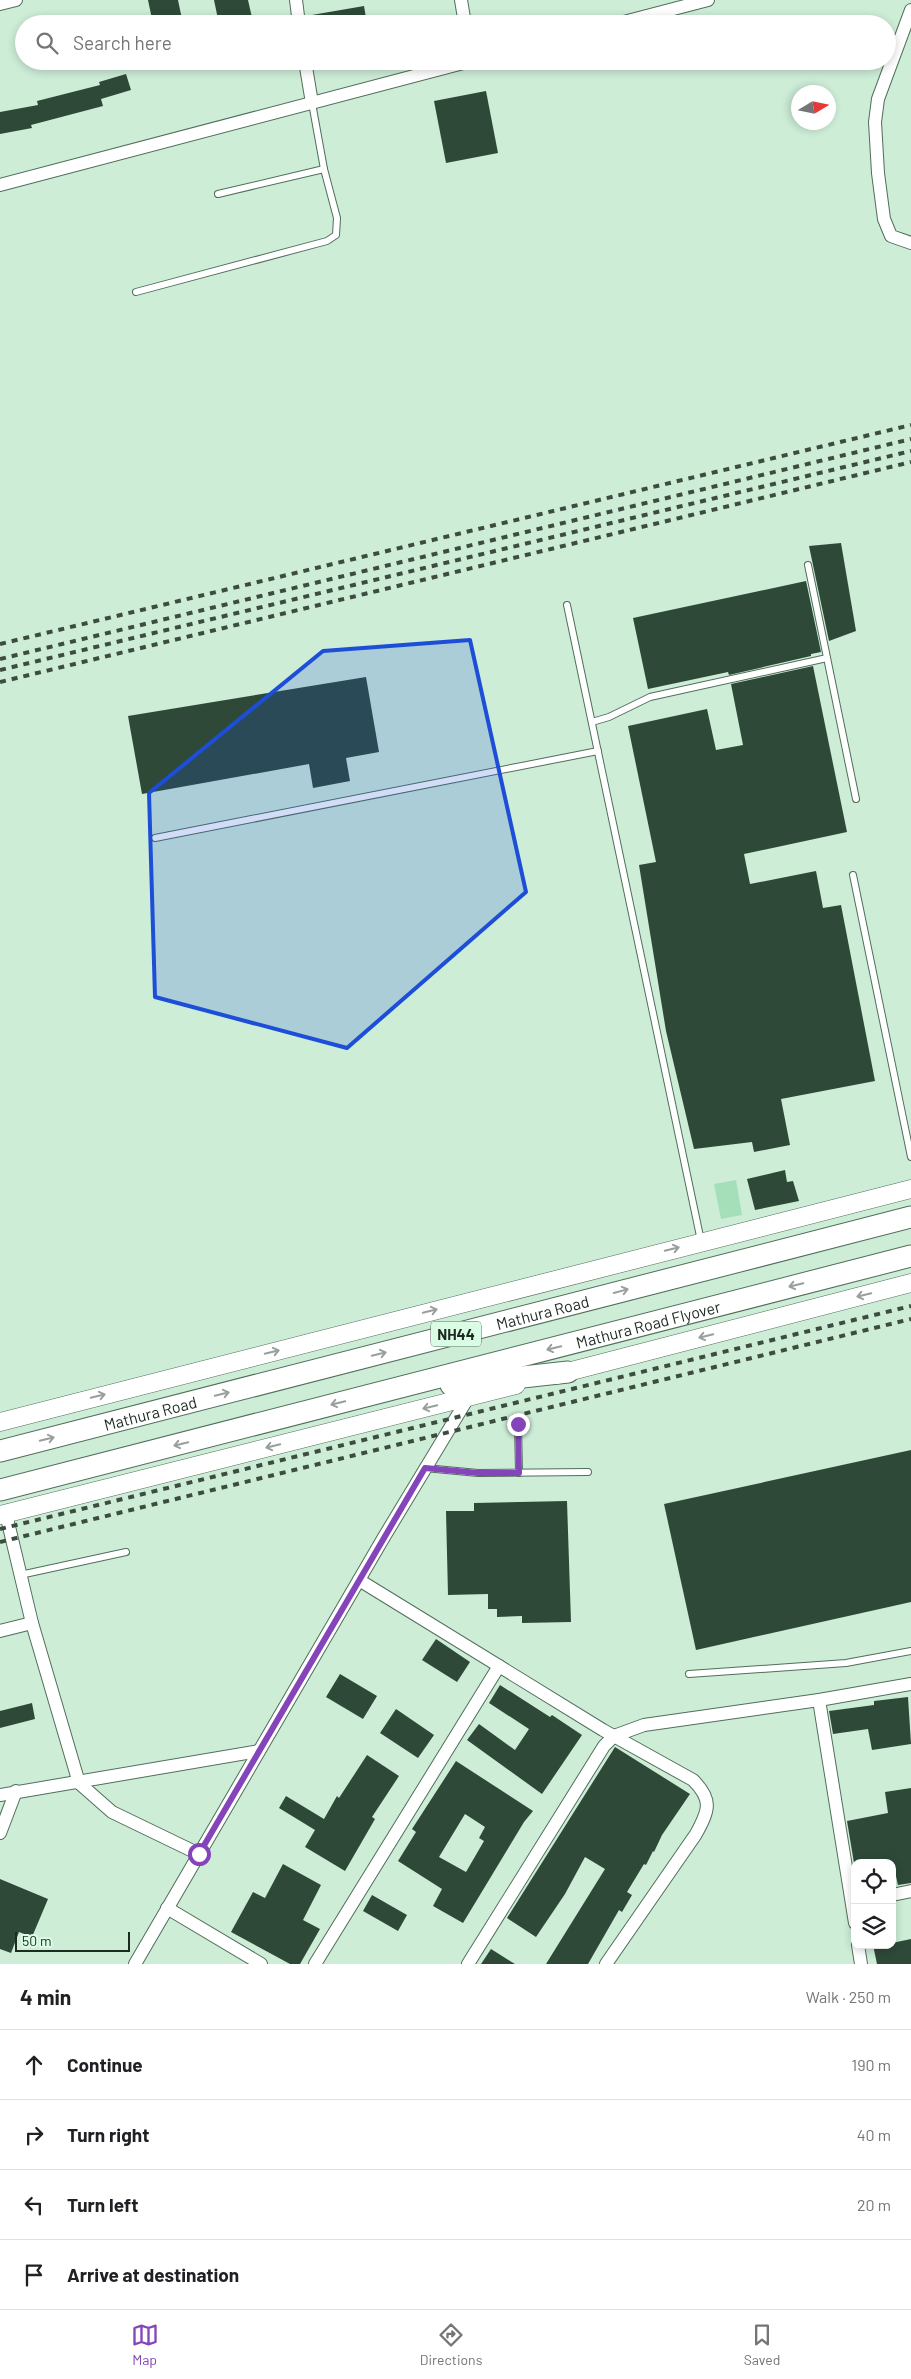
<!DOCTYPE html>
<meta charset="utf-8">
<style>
:root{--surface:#fff;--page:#f6f6f6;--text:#202124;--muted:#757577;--line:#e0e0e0;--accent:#8445ba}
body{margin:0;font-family:Barlow,sans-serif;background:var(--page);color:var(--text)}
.controls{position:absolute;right:15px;bottom:15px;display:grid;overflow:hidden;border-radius:10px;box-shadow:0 2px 8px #0003}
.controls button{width:45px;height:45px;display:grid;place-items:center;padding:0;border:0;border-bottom:1px solid var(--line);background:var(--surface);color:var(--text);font:25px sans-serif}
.compass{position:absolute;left:791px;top:85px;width:45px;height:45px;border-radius:50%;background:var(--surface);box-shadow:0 2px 8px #0003;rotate:80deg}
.scale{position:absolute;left:15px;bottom:12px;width:115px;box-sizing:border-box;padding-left:5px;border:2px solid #1d2a22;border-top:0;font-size:14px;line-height:18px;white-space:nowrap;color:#1d2a22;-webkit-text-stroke:4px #dafbe4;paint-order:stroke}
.stop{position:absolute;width:15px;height:15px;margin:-11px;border:4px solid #8445ba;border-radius:50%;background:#fff}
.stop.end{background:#8445ba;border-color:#fff;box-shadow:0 1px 5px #0008}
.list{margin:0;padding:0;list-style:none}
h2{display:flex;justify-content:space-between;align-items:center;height:65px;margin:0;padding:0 20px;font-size:21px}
h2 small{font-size:16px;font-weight:400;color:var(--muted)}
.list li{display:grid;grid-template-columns:32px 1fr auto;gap:15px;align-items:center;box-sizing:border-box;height:70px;padding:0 20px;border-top:1px solid var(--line)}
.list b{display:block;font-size:19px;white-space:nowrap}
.list em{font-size:16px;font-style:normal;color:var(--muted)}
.icon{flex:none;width:28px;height:28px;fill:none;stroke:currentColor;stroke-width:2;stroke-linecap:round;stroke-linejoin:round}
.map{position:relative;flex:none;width:911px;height:1964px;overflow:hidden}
.search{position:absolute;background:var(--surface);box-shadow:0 2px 8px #0003;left:15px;right:15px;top:15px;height:55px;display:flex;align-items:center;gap:12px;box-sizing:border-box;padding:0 18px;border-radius:28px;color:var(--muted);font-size:19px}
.sheet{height:345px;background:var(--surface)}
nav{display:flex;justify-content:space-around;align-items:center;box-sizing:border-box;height:70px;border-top:1px solid var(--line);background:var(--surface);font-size:14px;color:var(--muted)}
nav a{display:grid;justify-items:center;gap:2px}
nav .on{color:var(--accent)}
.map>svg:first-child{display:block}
.green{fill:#a5dfb9}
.building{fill:#2e4938;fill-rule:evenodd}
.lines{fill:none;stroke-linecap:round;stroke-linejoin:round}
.service-casing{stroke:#516e5b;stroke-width:8}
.minor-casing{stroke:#516e5b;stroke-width:14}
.secondary-casing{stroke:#516e5b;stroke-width:19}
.trunk-casing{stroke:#516e5b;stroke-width:23}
.service{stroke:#fff;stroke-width:6}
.minor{stroke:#fff;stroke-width:12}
.secondary{stroke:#fff;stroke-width:18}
.trunk{stroke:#fff;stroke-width:21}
.rail{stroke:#3c4c41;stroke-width:4;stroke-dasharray:6 6;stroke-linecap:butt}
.oneway{stroke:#999f9c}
.route{stroke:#8445ba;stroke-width:6}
.marked{fill:#1d4ed8;fill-opacity:0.2;stroke:#1d4ed8;stroke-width:4;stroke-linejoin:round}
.labels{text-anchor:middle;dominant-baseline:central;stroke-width:5;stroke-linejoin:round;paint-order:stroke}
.shield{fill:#dafbe4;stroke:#56695c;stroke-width:1}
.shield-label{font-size:15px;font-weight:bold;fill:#1d2a22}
.street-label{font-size:16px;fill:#1d2a22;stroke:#dafbe4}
</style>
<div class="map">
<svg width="911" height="1964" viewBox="0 0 911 1964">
<rect width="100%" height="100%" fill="#cdedd7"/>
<path class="green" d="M736,1180L742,1215L721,1219L714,1184Z"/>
<g class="building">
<path d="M148,0H178L183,24H153Z"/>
<path d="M214,0H248L253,22L219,24Z"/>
<path d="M364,6L367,24H307L306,16Z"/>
<path d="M126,74L131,90L101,99L103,106L31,125L32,128L0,134V112L38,105L37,101L100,85L99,82Z"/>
<path d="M486,91L498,153L446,163L434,101Z"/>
<path d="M841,543L856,631L829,641L809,546Z"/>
<path d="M806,581L821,652L811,654V656L729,675L728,672L648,689L633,618Z"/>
<path d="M813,666L847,832L744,854L750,884L816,871L823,908L841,905L875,1081L781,1099L790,1145L754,1152L752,1142L694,1149L666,1031L639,865L656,862L628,726L707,709L716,750L743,745L731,684Z"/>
<path d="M366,677L379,752L346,758L350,781L313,788L309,764L142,794L128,716Z"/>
<path d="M785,1170L787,1182L793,1181L799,1201L755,1210L747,1179Z"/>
<path d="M911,1450V1602L696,1650L664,1504Z"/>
<path d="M567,1501L571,1622L522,1623V1616L497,1617V1609H488V1594L448,1595L446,1511H474V1503Z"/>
<path d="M436,1639L470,1662L457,1682L422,1660Z"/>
<path d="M340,1674L377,1696L363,1719L326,1697Z"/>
<path d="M500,1685L550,1717L552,1715L582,1735L542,1794L467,1740L479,1724L515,1750L529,1729L489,1703Z"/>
<path d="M908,1697L911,1744L872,1750L868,1729L833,1734L829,1711L874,1705V1701Z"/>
<path d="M32,1703L35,1719L0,1728V1711Z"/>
<path d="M396,1709L434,1735L418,1758L380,1733Z"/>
<path d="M615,1747L690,1794L662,1835L654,1852L653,1851L646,1865L644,1864L627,1892L632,1895L622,1912L619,1910L588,1964H546L605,1869L585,1857L565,1894L536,1937L507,1918Z"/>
<path d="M367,1755L399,1776L372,1817L375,1819L345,1871L305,1847L315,1830L279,1808L286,1796L324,1819L337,1796L339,1798Z"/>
<path d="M456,1761L533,1811L524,1822L463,1923L433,1906L442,1889L398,1861L416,1832L412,1829ZM465,1814L485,1827L479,1838L484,1841L466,1872L439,1857Z"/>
<path d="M911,1788V1883L898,1885L893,1863H854L847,1821L888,1813L885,1792Z"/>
<path d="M283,1864L321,1885L303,1920L320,1929L300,1964H290L231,1932L253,1892L265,1898Z"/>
<path d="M0,1879L48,1899L32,1937L19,1932L11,1953L0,1949Z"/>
<path d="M372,1895L407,1915L398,1931L363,1911Z"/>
<path d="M911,1939V1964H877L873,1945H892V1943Z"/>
<path d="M491,1949L515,1964H481Z"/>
</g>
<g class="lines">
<g class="service-casing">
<g id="service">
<path d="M218,194L324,169"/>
<path d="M136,292L327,241L336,235L337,218L324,169L312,103"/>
<path d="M808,565L856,799"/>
<path d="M567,605L701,1241"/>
<path d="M592,722L609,717L650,697L827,658"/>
<path d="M155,838L598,751"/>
<path d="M853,875L911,1157"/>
<path d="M518,1424L519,1473"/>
<path d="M425,1468L478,1473L588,1472"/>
<path d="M20,1575L126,1552"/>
<path d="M689,1674L846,1663L911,1651"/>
</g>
</g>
<g class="minor-casing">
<g id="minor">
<path d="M296,0L299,24"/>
<path d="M461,0L465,24"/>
<path d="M0,4L16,0"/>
<path d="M911,10L878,99L875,122L878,173L884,219L891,236L911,243"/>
<path d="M616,24L708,0"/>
<path d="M305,61L312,103"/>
<path d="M0,185L471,61"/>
<path d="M6,1514L32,1623L79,1783L112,1812L199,1854"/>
<path d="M359,1580L603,1730L693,1780C713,1800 709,1810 696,1834L606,1964"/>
<path d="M0,1631L32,1623"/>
<path d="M819,1700L855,1923"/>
<path d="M0,1795L259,1751"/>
<path d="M0,1833L16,1791"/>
<path d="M892,1895L911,1891"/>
<path d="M167,1908L261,1964"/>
<path d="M858,1945L861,1964"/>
<path d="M135,1964L384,1537L468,1398"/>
<path d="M315,1964L499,1666"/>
<path d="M468,1964L604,1746L614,1736L644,1725L819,1700L911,1684"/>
</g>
</g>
<g class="secondary-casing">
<g id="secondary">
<path d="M556,1375L911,1283"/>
<path d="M0,1422L911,1189"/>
<path d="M0,1515L516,1385"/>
</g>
</g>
<g class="trunk-casing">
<g id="trunk">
<path d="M451,1385L568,1372"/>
<path id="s1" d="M0,1451L911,1217"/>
<path id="s2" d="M0,1490L911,1256"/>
</g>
</g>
<use href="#service" class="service"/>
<use href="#minor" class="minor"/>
<use href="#secondary" class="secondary"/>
<use href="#trunk" class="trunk"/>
<g class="rail">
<path d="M0,644L911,425"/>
<path d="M0,659L911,439"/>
<path d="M0,670L911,451"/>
<path d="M0,682L911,462"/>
<path d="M0,1529L911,1306"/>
<path d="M0,1542L911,1319"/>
</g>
</g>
<defs><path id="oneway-shaft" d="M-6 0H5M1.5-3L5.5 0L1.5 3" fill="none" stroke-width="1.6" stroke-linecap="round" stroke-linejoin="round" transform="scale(1.25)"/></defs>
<g class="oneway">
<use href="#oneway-shaft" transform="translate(672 1249) rotate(-14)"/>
<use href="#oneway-shaft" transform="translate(796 1285) rotate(166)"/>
<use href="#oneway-shaft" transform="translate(621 1291) rotate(-15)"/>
<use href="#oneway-shaft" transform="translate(864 1295) rotate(166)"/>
<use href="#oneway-shaft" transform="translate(430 1311) rotate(-14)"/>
<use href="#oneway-shaft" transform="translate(706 1336) rotate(166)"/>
<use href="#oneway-shaft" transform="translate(554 1348) rotate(166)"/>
<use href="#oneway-shaft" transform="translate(272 1352) rotate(-14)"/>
<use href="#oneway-shaft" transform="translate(379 1354) rotate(-14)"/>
<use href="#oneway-shaft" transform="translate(222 1394) rotate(-14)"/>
<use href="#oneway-shaft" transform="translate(98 1396) rotate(-14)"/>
<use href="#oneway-shaft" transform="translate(338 1403) rotate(166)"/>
<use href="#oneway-shaft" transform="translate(430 1407) rotate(166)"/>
<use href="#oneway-shaft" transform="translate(47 1439) rotate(-14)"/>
<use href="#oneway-shaft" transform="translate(181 1444) rotate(166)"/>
<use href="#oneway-shaft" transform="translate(273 1446) rotate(166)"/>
</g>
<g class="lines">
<path class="route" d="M199,1854L425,1468L478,1473H519L518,1424"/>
</g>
<path class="marked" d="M470,640L526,892L347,1048L155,997L149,793L323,651Z"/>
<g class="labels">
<rect class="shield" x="431" y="1321.5" width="50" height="25" rx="4"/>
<g class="shield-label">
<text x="456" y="1334">NH44</text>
</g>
<g class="street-label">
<text stroke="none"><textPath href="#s1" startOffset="560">Mathura Road</textPath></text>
<text stroke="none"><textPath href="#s2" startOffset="669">Mathura Road Flyover</textPath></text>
<text stroke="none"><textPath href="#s1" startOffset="155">Mathura Road</textPath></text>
</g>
</g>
</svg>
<div class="controls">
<button><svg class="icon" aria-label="locate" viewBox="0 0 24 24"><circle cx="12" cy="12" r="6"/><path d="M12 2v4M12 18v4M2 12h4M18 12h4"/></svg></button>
<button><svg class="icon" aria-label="layers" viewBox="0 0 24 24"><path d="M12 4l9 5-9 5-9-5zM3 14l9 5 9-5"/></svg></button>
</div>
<svg class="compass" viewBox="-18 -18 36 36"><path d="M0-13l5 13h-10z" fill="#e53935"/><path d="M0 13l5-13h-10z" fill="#757577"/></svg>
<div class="scale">50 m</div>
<div class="stop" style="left:199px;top:1854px"></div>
<div class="stop end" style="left:518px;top:1424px"></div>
<div class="search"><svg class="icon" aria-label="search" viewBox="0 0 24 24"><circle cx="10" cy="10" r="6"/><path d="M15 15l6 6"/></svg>Search here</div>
</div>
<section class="sheet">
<h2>4 min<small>Walk · 250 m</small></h2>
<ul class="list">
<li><svg class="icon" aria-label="ahead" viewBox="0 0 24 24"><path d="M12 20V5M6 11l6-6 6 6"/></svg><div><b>Continue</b></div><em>190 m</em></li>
<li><svg class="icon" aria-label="right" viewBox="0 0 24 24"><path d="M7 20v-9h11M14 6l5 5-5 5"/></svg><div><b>Turn right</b></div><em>40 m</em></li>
<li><svg class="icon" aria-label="left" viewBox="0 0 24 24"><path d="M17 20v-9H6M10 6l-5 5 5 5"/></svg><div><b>Turn left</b></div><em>20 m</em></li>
<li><svg class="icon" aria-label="arrive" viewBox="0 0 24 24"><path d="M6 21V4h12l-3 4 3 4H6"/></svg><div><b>Arrive at destination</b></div></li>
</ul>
</section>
<nav>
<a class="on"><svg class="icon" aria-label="map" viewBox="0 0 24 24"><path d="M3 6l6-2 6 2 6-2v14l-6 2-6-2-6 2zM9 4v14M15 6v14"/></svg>Map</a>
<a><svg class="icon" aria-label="directions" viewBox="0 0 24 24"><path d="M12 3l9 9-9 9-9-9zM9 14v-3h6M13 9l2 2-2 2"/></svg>Directions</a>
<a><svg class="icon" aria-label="saved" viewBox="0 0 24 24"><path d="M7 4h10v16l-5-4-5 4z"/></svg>Saved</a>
</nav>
